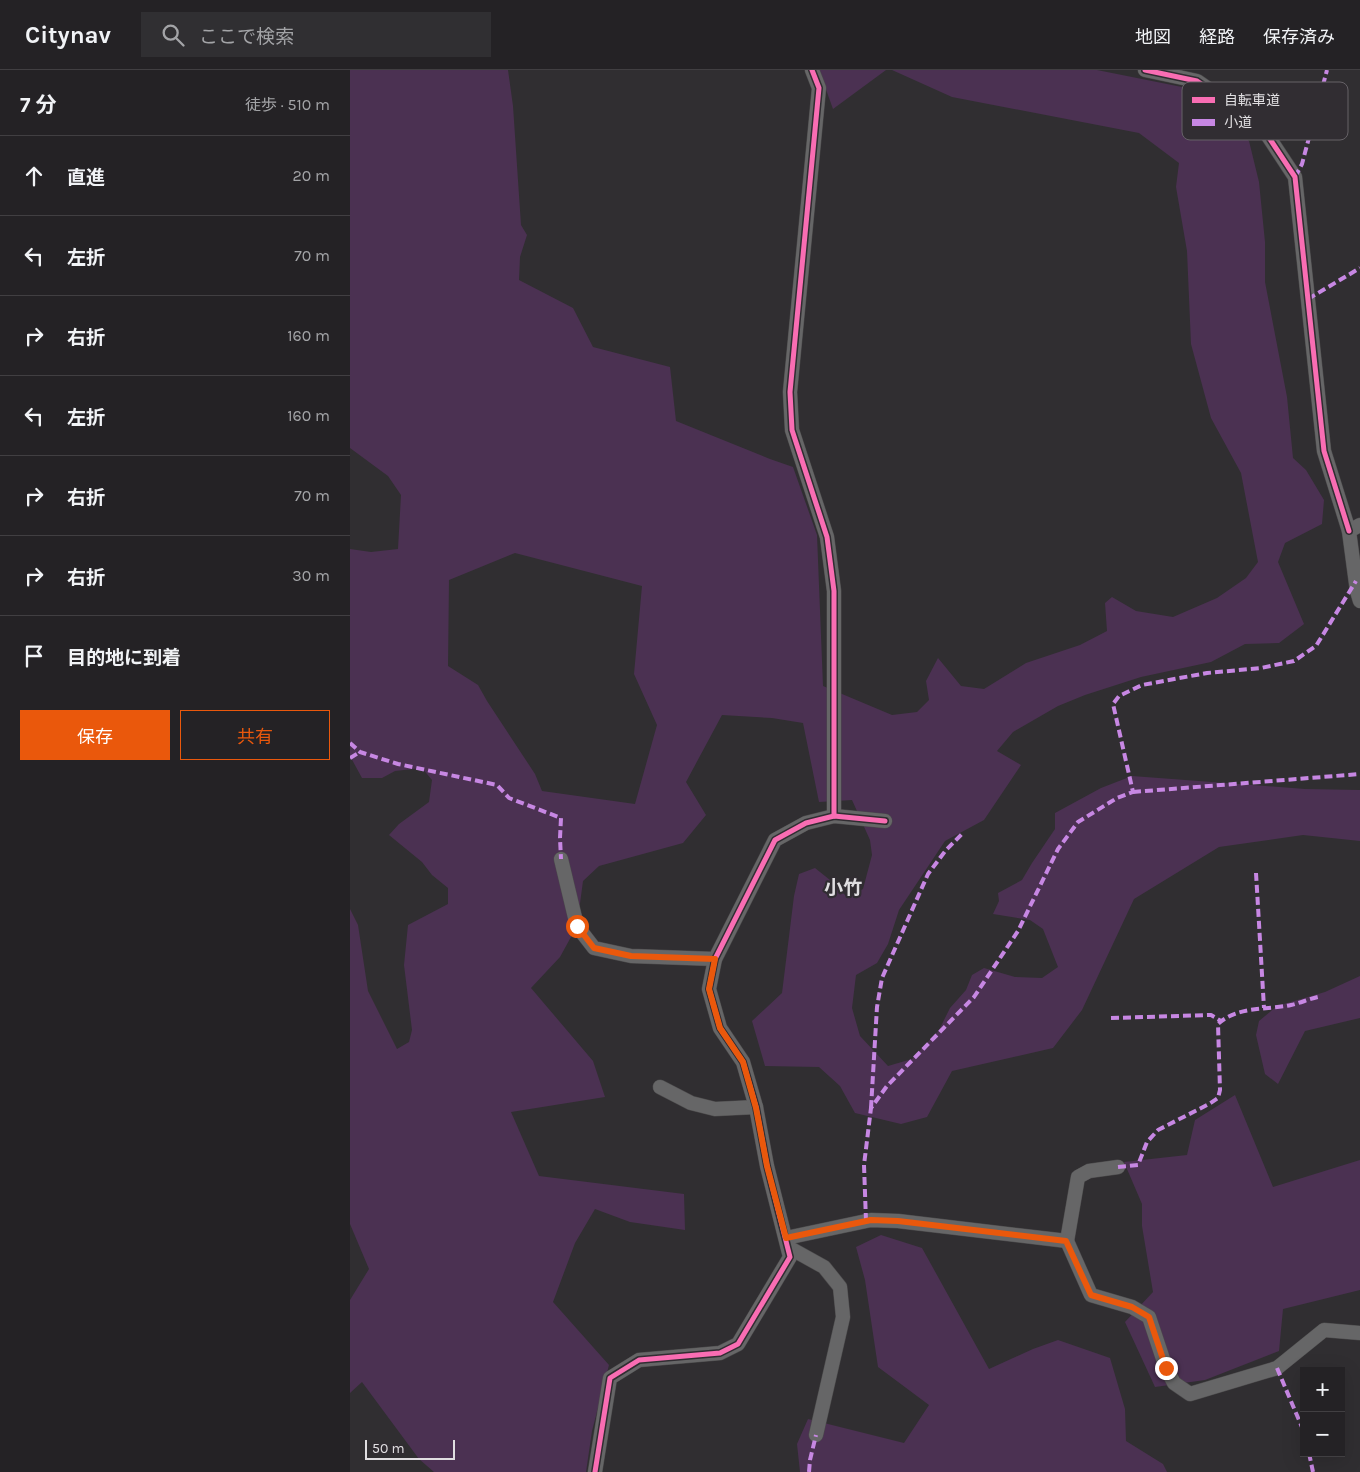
<!DOCTYPE html>
<html lang="ja">
<meta charset="utf-8">
<style>
:root{--surface:#242225;--page:#302f32;--text:#f1f3f6;--muted:#a3a4a7;--line:#413f42;--accent:#ea580c}
body{margin:0;font-family:Karla,"Noto Sans JP",sans-serif;background:var(--page);color:var(--text)}
.controls{position:absolute;right:15px;bottom:15px;display:grid;overflow:hidden;border-radius:0px;box-shadow:0 5px 20px #0002}
.controls button{width:45px;height:45px;display:grid;place-items:center;padding:0;border:0;border-bottom:1px solid var(--line);background:var(--surface);color:var(--text);font:25px sans-serif}
.scale{position:absolute;left:15px;bottom:12px;width:90px;box-sizing:border-box;padding-left:5px;border:2px solid #e0dee1;border-top:0;font-size:14px;line-height:18px;white-space:nowrap;color:#e0dee1;-webkit-text-stroke:4px #312d32;paint-order:stroke}
.stop{position:absolute;width:15px;height:15px;margin:-11px;border:4px solid #ea580c;border-radius:50%;background:#fff}
.stop.end{background:#ea580c;border-color:#fff;box-shadow:0 1px 5px #0008}
.list{margin:0;padding:0;list-style:none}
h2{display:flex;justify-content:space-between;align-items:center;height:65px;margin:0;padding:0 20px;font-size:21px}
h2 small{font-size:16px;font-weight:400;color:var(--muted)}
.list li{display:grid;grid-template-columns:32px 1fr auto;gap:15px;align-items:center;box-sizing:border-box;height:80px;padding:0 20px;border-top:1px solid var(--line)}
.list b{display:block;font-size:19px;white-space:nowrap}
.list em{font-size:16px;font-style:normal;color:var(--muted)}
.actions{display:flex;gap:10px;padding:15px 20px}
.actions a{flex:1;padding:11px 0;border:1px solid var(--accent);border-radius:0px;text-align:center;font-size:18px;color:var(--accent)}
.actions .main{background:var(--accent);color:#fff}
.icon{flex:none;width:28px;height:28px;fill:none;stroke:currentColor;stroke-width:2;stroke-linecap:round;stroke-linejoin:round}
.map{position:relative;flex:none;width:1010px;height:1402px;overflow:hidden}
header{display:flex;align-items:center;gap:30px;box-sizing:border-box;height:70px;padding:0 25px;background:var(--surface);border-bottom:1px solid var(--line)}
header strong{font-size:24px}
nav{display:flex;gap:28px;margin-inline-start:auto;font-size:18px}
.search{width:350px;height:45px;background:var(--page);display:flex;align-items:center;gap:12px;box-sizing:border-box;padding:0 18px;border-radius:0px;color:var(--muted);font-size:19px}
main{display:flex}
aside{flex:1;background:var(--surface)}
.map>svg:first-child{display:block}
.green{fill:#4b3152;fill-rule:evenodd}
.lines{fill:none;stroke-linecap:round;stroke-linejoin:round}
.minor-casing{stroke:#4c4b4c;stroke-width:15}
.minor{stroke:#666667;stroke-width:14}
.quiet{stroke:#c787e3;stroke-width:4;stroke-dasharray:8 4;stroke-linecap:butt}
.cycleway-casing{stroke:#312d32;stroke-width:8}
.cycleway{stroke:#f96db3;stroke-width:5}
.route{stroke:#ea580c;stroke-width:6}
.labels{text-anchor:middle;dominant-baseline:central;stroke-width:4.5;stroke-linejoin:round;paint-order:stroke}
.quarter-label{font-size:19px;font-weight:bold;fill:#e0dee1;stroke:#312d32}
.key{fill:#312d32;stroke:#666267;stroke-width:1}
.key-label{font-size:14px;fill:#e0dee1}
</style>
<header>
<strong>Citynav</strong>
<div class="search"><svg class="icon" aria-label="search" viewBox="0 0 24 24"><circle cx="10" cy="10" r="6"/><path d="M15 15l6 6"/></svg>ここで検索</div>
<nav><a>地図</a><a>経路</a><a>保存済み</a></nav>
</header>
<main>
<aside>
<h2>7 分<small>徒歩 · 510 m</small></h2>
<ul class="list">
<li><svg class="icon" aria-label="ahead" viewBox="0 0 24 24"><path d="M12 20V5M6 11l6-6 6 6"/></svg><div><b>直進</b></div><em>20 m</em></li>
<li><svg class="icon" aria-label="left" viewBox="0 0 24 24"><path d="M17 20v-9H6M10 6l-5 5 5 5"/></svg><div><b>左折</b></div><em>70 m</em></li>
<li><svg class="icon" aria-label="right" viewBox="0 0 24 24"><path d="M7 20v-9h11M14 6l5 5-5 5"/></svg><div><b>右折</b></div><em>160 m</em></li>
<li><svg class="icon" aria-label="left" viewBox="0 0 24 24"><path d="M17 20v-9H6M10 6l-5 5 5 5"/></svg><div><b>左折</b></div><em>160 m</em></li>
<li><svg class="icon" aria-label="right" viewBox="0 0 24 24"><path d="M7 20v-9h11M14 6l5 5-5 5"/></svg><div><b>右折</b></div><em>70 m</em></li>
<li><svg class="icon" aria-label="right" viewBox="0 0 24 24"><path d="M7 20v-9h11M14 6l5 5-5 5"/></svg><div><b>右折</b></div><em>30 m</em></li>
<li><svg class="icon" aria-label="arrive" viewBox="0 0 24 24"><path d="M6 21V4h12l-3 4 3 4H6"/></svg><div><b>目的地に到着</b></div></li>
</ul>
<div class="actions"><a class="main">保存</a><a>共有</a></div>
</aside>
<div class="map">
<svg width="1010" height="1402" viewBox="0 0 1010 1402">
<rect width="100%" height="100%" fill="#302e31"/>
<g class="green">
<path d="M0,0H158L163,36L171,155L177,165L170,187L169,210L223,238L243,277L320,297L326,351L420,389L443,397L467,465L473,616L542,645L567,642L579,630L576,611L588,588L611,616L634,619L676,593L730,575L757,561L755,533L762,527L786,541L823,547L867,528L896,508L908,492L891,403L861,348L841,274L837,181L826,117L829,93L789,63L602,27L542,0H747L842,19L899,71L909,112L915,172V212L937,327L943,388L956,400L974,430L972,454L935,473L928,492L954,554L929,573L895,574L861,592L791,607L735,625L708,636L663,662L647,681L671,695L634,750L595,771L549,840L538,874L527,893L506,905L502,938L510,966L538,996L562,989L589,960L600,938L616,920L622,905L634,898L665,907L692,908L708,897L693,859L680,850L643,844L649,831L648,823L672,810L682,793L705,759V743L751,718L782,706L955,719L1010,720V771L953,765L869,777L784,829L732,940L703,978L602,1001L577,1047L551,1054L505,1043L490,1016L469,997L415,996L402,951L432,923L444,826L449,804L465,798L480,810L497,827L513,819L522,785L520,770L502,730L469,732L453,653L422,648L372,645L336,712L356,745L333,773L249,796L233,811L227,856L210,887L181,918L243,991L255,1027L161,1042L189,1106L334,1124L335,1160L280,1152L245,1139L225,1173L203,1232L259,1295L242,1361L236,1402H84L69,1389L12,1312L0,1323V1230L19,1199L0,1154V839L8,855L18,921L47,979L59,972L62,960L54,895L58,855L98,834V818L82,805L72,792L39,765L49,754L79,732L82,710L72,698L45,701L32,708H12L0,686V479L21,482L48,479L51,425L38,406L0,378ZM165,483L292,516L284,604L307,655L285,734L192,721L185,704L137,631L128,615L98,596L99,510Z"/>
<path d="M469,0H536L483,39Z"/>
<path d="M1010,906V948L955,961L928,1014L915,1004L906,965L909,951L927,936L975,922Z"/>
<path d="M885,1025L923,1117L1010,1090V1220L933,1239L929,1281L855,1310L805,1317L775,1252L803,1222L792,1156V1134L774,1092L837,1085L845,1050Z"/>
<path d="M531,1165L572,1178L639,1299L683,1279L708,1270L760,1288L775,1339L776,1371L813,1394L817,1402H450L447,1374L458,1349L554,1373L579,1335L528,1297L515,1210L506,1177Z"/>
</g>
<g class="lines">
<g class="minor-casing">
<g id="minor">
<path d="M462,0L469,18L440,322L442,360L477,467L484,521V746"/>
<path d="M795,0L847,11L889,40L912,57L945,107L974,381L999,461"/>
<path d="M1010,455L999,461L1007,521L1010,531"/>
<path d="M211,789L227,856L244,878L281,886L365,889"/>
<path d="M310,1017L341,1033L365,1039L406,1037"/>
<path d="M436,1168L521,1150L548,1151L717,1171L728,1107L739,1101L768,1097"/>
<path d="M717,1171L741,1225L782,1237L799,1247L816,1298L824,1313L840,1324L927,1298L974,1260L1010,1263"/>
<path d="M438,1177L474,1197L490,1217L493,1247L466,1365"/>
<path d="M245,1402L260,1308L289,1290L370,1283L388,1274L440,1187L417,1096L406,1037L393,992L370,958L359,919L365,889L425,770L456,753L484,746L535,751"/>
</g>
</g>
<use href="#minor" class="minor"/>
<g class="quiet">
<path d="M945,107L952,94L977,0"/>
<path d="M958,229L1010,198"/>
<path d="M0,673L10,682L48,694L147,715L159,728L211,748L210,768L211,789"/>
<path d="M0,688L10,682"/>
<path d="M783,722L1010,704"/>
<path d="M906,803L914,938"/>
<path d="M761,948L861,945L871,951"/>
<path d="M521,1038L527,937L532,908L578,804L596,780L614,762"/>
<path d="M768,1097L788,1095L797,1072L808,1060L859,1034L868,1028L870,1020L868,954C887,936 917,940 941,935C950,933 959,929 968,927"/>
<path d="M516,1151L514,1095L521,1038L537,1016L624,927L668,861L708,779L728,752L767,728L783,722L763,634L769,626L792,615L857,603L911,598L944,591L966,576L1006,511"/>
<path d="M927,1298L954,1362"/>
<path d="M959,1383L963,1402"/>
<path d="M459,1402L460,1390L466,1365"/>
</g>
<g class="cycleway-casing">
<g id="cycleway">
<path d="M462,0L469,18L440,322L442,360L477,467L484,521V746"/>
<path d="M795,0L847,11L889,40L912,57L945,107L974,381L999,461"/>
<path d="M245,1402L260,1308L289,1290L370,1283L388,1274L440,1187L417,1096L406,1037L393,992L370,958L359,919L365,889L425,770L456,753L484,746L535,751"/>
</g>
</g>
<use href="#cycleway" class="cycleway"/>
</g>
<g class="lines">
<path class="route" d="M227,856L244,878L281,886L365,889L359,919L370,958L393,992L406,1038L417,1096L436,1168L521,1150L548,1151L716,1171L741,1225L782,1237L799,1247L816,1298"/>
</g>
<g class="labels">
<g class="quarter-label">
<text x="493" y="818">小竹</text>
</g>
</g>
<rect x="832" y="12" width="166" height="58" rx="8" class="key"/>
<rect x="842" y="27" width="23" height="6" fill="#f96db3"/>
<rect x="842" y="49" width="23" height="7" fill="#c787e3"/>
<g class="key-label">
<text x="874" y="35">自転車道</text>
<text x="874" y="57">小道</text>
</g>
</svg>
<div class="controls">
<button>+</button>
<button>−</button>
</div>
<div class="scale">50 m</div>
<div class="stop" style="left:227px;top:856px"></div>
<div class="stop end" style="left:816px;top:1298px"></div>
</div>
</main>
